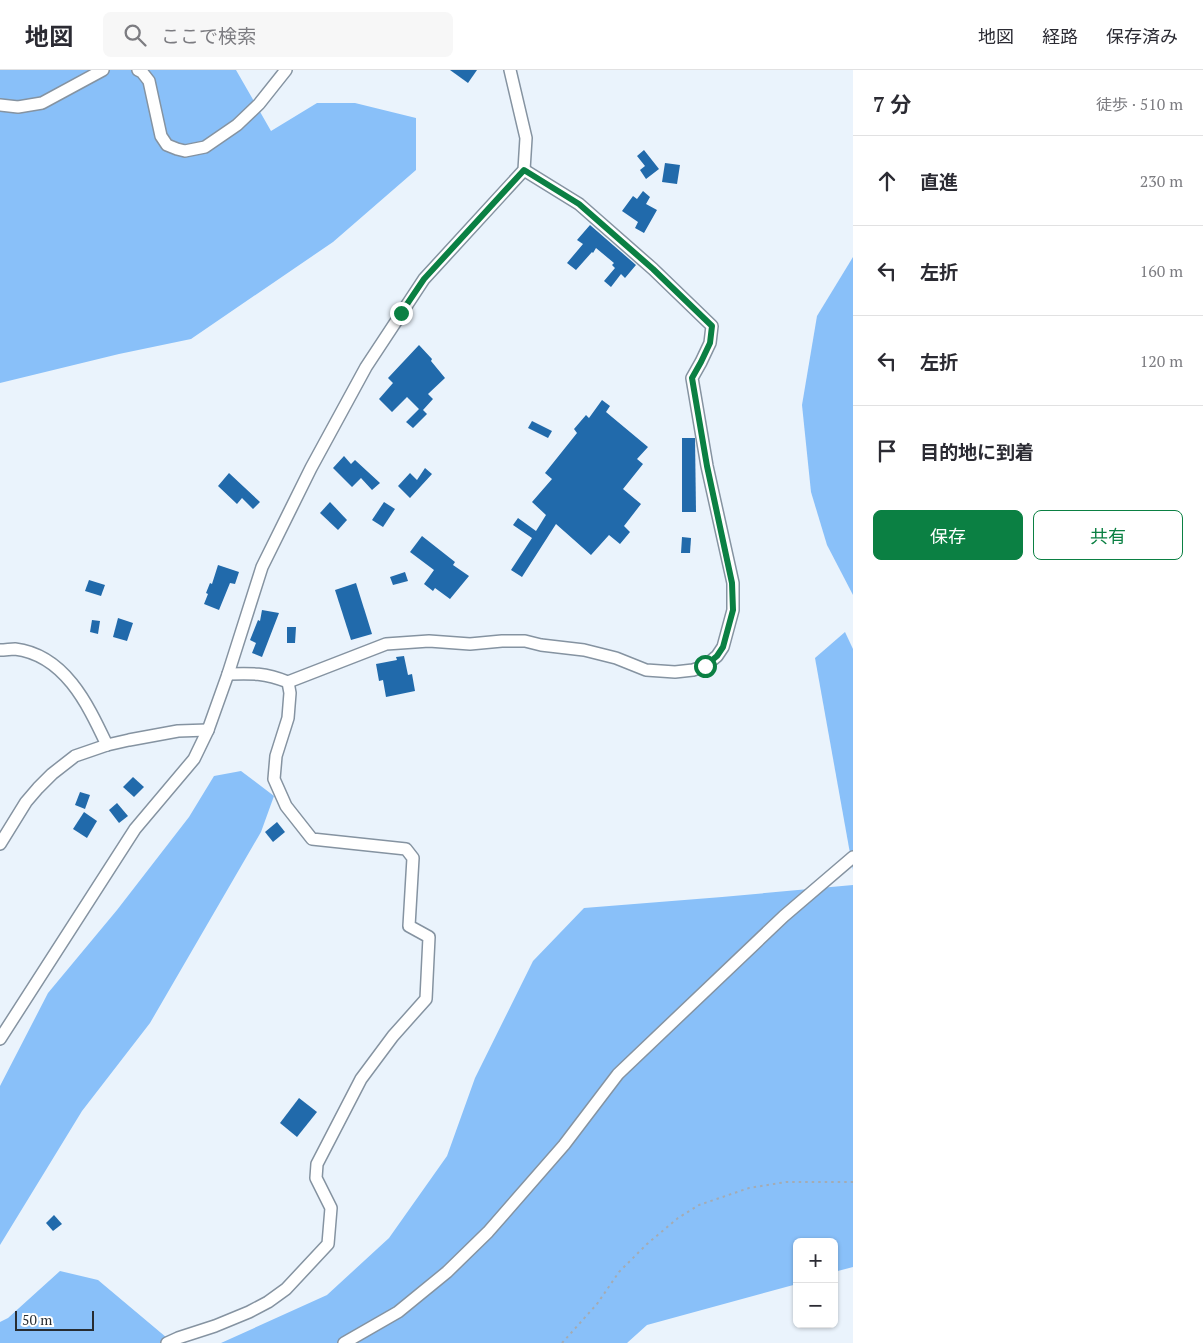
<!DOCTYPE html>
<html lang="ja">
<meta charset="utf-8">
<style>
:root{--surface:#fff;--page:#f7f7f7;--text:#2b2b33;--muted:#7c7c81;--line:#e1e1e2;--accent:#0b8043}
body{margin:0;font-family:"PT Serif","Noto Sans JP",serif;background:var(--page);color:var(--text)}
.controls{position:absolute;right:15px;bottom:15px;display:grid;overflow:hidden;border-radius:8px;box-shadow:0 1px 4px #0004}
.controls button{width:45px;height:45px;display:grid;place-items:center;padding:0;border:0;border-bottom:1px solid var(--line);background:var(--surface);color:var(--text);font:25px sans-serif}
.scale{position:absolute;left:15px;bottom:12px;width:79px;box-sizing:border-box;padding-left:5px;border:2px solid #272c32;border-top:0;font-size:14px;line-height:18px;white-space:nowrap;color:#272c32;-webkit-text-stroke:4px #fff;paint-order:stroke}
.stop{position:absolute;width:15px;height:15px;margin:-11px;border:4px solid #0b8043;border-radius:50%;background:#fff}
.stop.end{background:#0b8043;border-color:#fff;box-shadow:0 1px 5px #0008}
.list{margin:0;padding:0;list-style:none}
h2{display:flex;justify-content:space-between;align-items:center;height:65px;margin:0;padding:0 20px;font-size:21px}
h2 small{font-size:16px;font-weight:400;color:var(--muted)}
.list li{display:grid;grid-template-columns:32px 1fr auto;gap:15px;align-items:center;box-sizing:border-box;height:90px;padding:0 20px;border-top:1px solid var(--line)}
.list b{display:block;font-size:19px;white-space:nowrap}
.list em{font-size:16px;font-style:normal;color:var(--muted)}
.actions{display:flex;gap:10px;padding:15px 20px}
.actions a{flex:1;padding:11px 0;border:1px solid var(--accent);border-radius:8px;text-align:center;font-size:18px;color:var(--accent)}
.actions .main{background:var(--accent);color:#fff}
.icon{flex:none;width:28px;height:28px;fill:none;stroke:currentColor;stroke-width:2;stroke-linecap:round;stroke-linejoin:round}
.map{position:relative;flex:none;width:853px;height:1273px;overflow:hidden}
header{display:flex;align-items:center;gap:30px;box-sizing:border-box;height:70px;padding:0 25px;background:var(--surface);border-bottom:1px solid var(--line)}
header strong{font-size:24px}
nav{display:flex;gap:28px;margin-inline-start:auto;font-size:18px}
.search{width:350px;height:45px;background:var(--page);display:flex;align-items:center;gap:12px;box-sizing:border-box;padding:0 18px;border-radius:8px;color:var(--muted);font-size:19px}
main{display:flex}
aside{flex:1;background:var(--surface)}
.map>svg:first-child{display:block}
.forest{fill:#89c0f9}
.building{fill:#216aab}
.lines{fill:none;stroke-linecap:round;stroke-linejoin:round}
.minor-casing{stroke:#8593a1;stroke-width:14}
.path{stroke:#a4abb3;stroke-width:2;stroke-dasharray:2.5 4;stroke-linecap:butt}
.minor{stroke:#fff;stroke-width:11}
.route{stroke:#0b8043;stroke-width:6}
</style>
<header>
<strong>地図</strong>
<div class="search"><svg class="icon" aria-label="search" viewBox="0 0 24 24"><circle cx="10" cy="10" r="6"/><path d="M15 15l6 6"/></svg>ここで検索</div>
<nav><a>地図</a><a>経路</a><a>保存済み</a></nav>
</header>
<main>
<div class="map">
<svg width="853" height="1273" viewBox="0 0 853 1273">
<rect width="100%" height="100%" fill="#eaf3fc"/>
<g class="forest">
<path d="M0,0H236L271,61L317,33H355L416,48V100L333,172L191,269L119,284L0,313Z"/>
<path d="M853,187V525L827,475L811,422L802,335L817,246Z"/>
<path d="M845,562L853,579V800L815,588Z"/>
<path d="M241,701L274,726L261,762L150,953L82,1041L0,1175V1016L48,923L117,840L189,747L214,706Z"/>
<path d="M853,815V1197L834,1202V1172H797V1214L647,1255L627,1273H221L327,1225L389,1168L447,1086L475,1008L533,891L584,838L722,827Z"/>
<path d="M60,1201L98,1210L173,1273H0V1252L8,1248Z"/>
</g>
<g class="building">
<path d="M450,0H477L468,13Z"/>
<path d="M644,80L659,99L646,109L640,100L645,96L637,86Z"/>
<path d="M665,93L680,95L677,114L662,112Z"/>
<path d="M643,121L650,127L646,134L657,140L644,163L635,158L638,152L622,141L633,126L637,129Z"/>
<path d="M590,155L636,195L625,208L621,204L611,217L604,211L615,198L612,195L614,193L596,178L593,183L592,182L576,200L567,193L583,174L577,170Z"/>
<path d="M419,275L432,289L431,291L445,308L428,324L433,329L423,340L427,344L413,358L406,352L419,339L407,327L392,342L379,329L393,313L388,308Z"/>
<path d="M602,330L610,336L606,342L648,377L637,389L643,394L623,419L641,434L624,456L630,462L620,474L609,465L591,485L556,454L522,507L511,500L532,468L513,455L518,448L536,461L546,445L532,432L552,409L545,403L577,363L574,359L586,345L589,348Z"/>
<path d="M532,351L552,361L548,368L528,358Z"/>
<path d="M682,368H695L696,442H682Z"/>
<path d="M344,386L351,394L355,390L380,413L372,420L361,408L352,417L333,398Z"/>
<path d="M425,398L432,404L410,428L398,416L410,403L417,410Z"/>
<path d="M229,403L260,432L253,439L242,428L237,434L218,416Z"/>
<path d="M330,432L347,450L338,460L320,443Z"/>
<path d="M384,432L395,439L383,457L372,450Z"/>
<path d="M422,466L455,492L453,495L469,506L450,529L435,518L433,521L424,514L434,500L410,482Z"/>
<path d="M682,467L691,468L690,483H681Z"/>
<path d="M218,495L239,502L235,514L230,513L219,540L204,534L208,524L206,523L210,513L212,514Z"/>
<path d="M405,502L408,511L393,515L390,507Z"/>
<path d="M89,510L105,515L101,526L85,521Z"/>
<path d="M356,513L372,564L351,570L335,520Z"/>
<path d="M262,540L279,543L262,587L252,583L256,573L250,570L258,550L260,551Z"/>
<path d="M118,548L133,553L127,571L113,567Z"/>
<path d="M92,550L100,551L98,564L90,562Z"/>
<path d="M287,557H296L295,573H287Z"/>
<path d="M404,586L408,605L412,604L415,621L386,627L383,610L379,611L376,594L397,590L396,587Z"/>
<path d="M133,707L144,717L134,727L123,717Z"/>
<path d="M80,722L90,725L85,739L75,735Z"/>
<path d="M117,733L128,746L119,753L109,740Z"/>
<path d="M84,742L97,751L87,768L73,759Z"/>
<path d="M277,752L285,762L273,772L265,762Z"/>
<path d="M299,1028L317,1042L297,1067L280,1053Z"/>
<path d="M54,1145L62,1154L53,1161L46,1153Z"/>
</g>
<g class="lines">
<g class="minor-casing">
<g id="minor">
<path d="M138,0L142,2L149,11L161,66L167,75L177,79L185,81L205,77L237,55L259,34L286,0"/>
<path d="M0,35L18,37L42,33L103,0"/>
<path d="M0,580C5,580 11,579 15,579C65,585 88,635 107,675"/>
<path d="M228,604C252,603 265,603 288,612L386,574L429,571L470,574L502,571H525L541,575L584,580L616,588L646,600L675,602L693,600L705,596L717,586L723,577L733,540V513L707,396L692,308L701,292L710,273L712,256L653,199L579,134L524,100"/>
<path d="M0,774L26,732L38,718L52,704L75,686L107,675L129,670L178,661L208,660"/>
<path d="M0,969L135,759L194,689L208,660L228,604L262,497L311,398L366,297L424,209L524,100L526,68L510,0"/>
<path d="M167,1273L178,1268L215,1256L249,1242L268,1232L286,1219L328,1174L331,1138L316,1108L317,1094L361,1009L393,966L426,929L429,867L409,856L413,788L406,779L312,769L286,736L274,709L276,686L288,648L290,623L288,612"/>
<path d="M344,1273L398,1242L447,1202L488,1162L564,1075L618,1004L784,846L853,787"/>
</g>
</g>
<path class="path" d="M562,1273L597,1234L619,1202L647,1174L678,1148L699,1135L749,1118L786,1112H853"/>
<use href="#minor" class="minor"/>
</g>
<g class="lines">
<path class="route" d="M401,243L424,209L524,100L579,134L653,199L712,256L710,273L701,292L692,308L707,396L732,513L733,540L723,577L717,586L705,596"/>
</g>
</svg>
<div class="controls">
<button>+</button>
<button>−</button>
</div>
<div class="scale">50 m</div>
<div class="stop" style="left:705px;top:596px"></div>
<div class="stop end" style="left:401px;top:243px"></div>
</div>
<aside>
<h2>7 分<small>徒歩 · 510 m</small></h2>
<ul class="list">
<li><svg class="icon" aria-label="ahead" viewBox="0 0 24 24"><path d="M12 20V5M6 11l6-6 6 6"/></svg><div><b>直進</b></div><em>230 m</em></li>
<li><svg class="icon" aria-label="left" viewBox="0 0 24 24"><path d="M17 20v-9H6M10 6l-5 5 5 5"/></svg><div><b>左折</b></div><em>160 m</em></li>
<li><svg class="icon" aria-label="left" viewBox="0 0 24 24"><path d="M17 20v-9H6M10 6l-5 5 5 5"/></svg><div><b>左折</b></div><em>120 m</em></li>
<li><svg class="icon" aria-label="arrive" viewBox="0 0 24 24"><path d="M6 21V4h12l-3 4 3 4H6"/></svg><div><b>目的地に到着</b></div></li>
</ul>
<div class="actions"><a class="main">保存</a><a>共有</a></div>
</aside>
</main>
